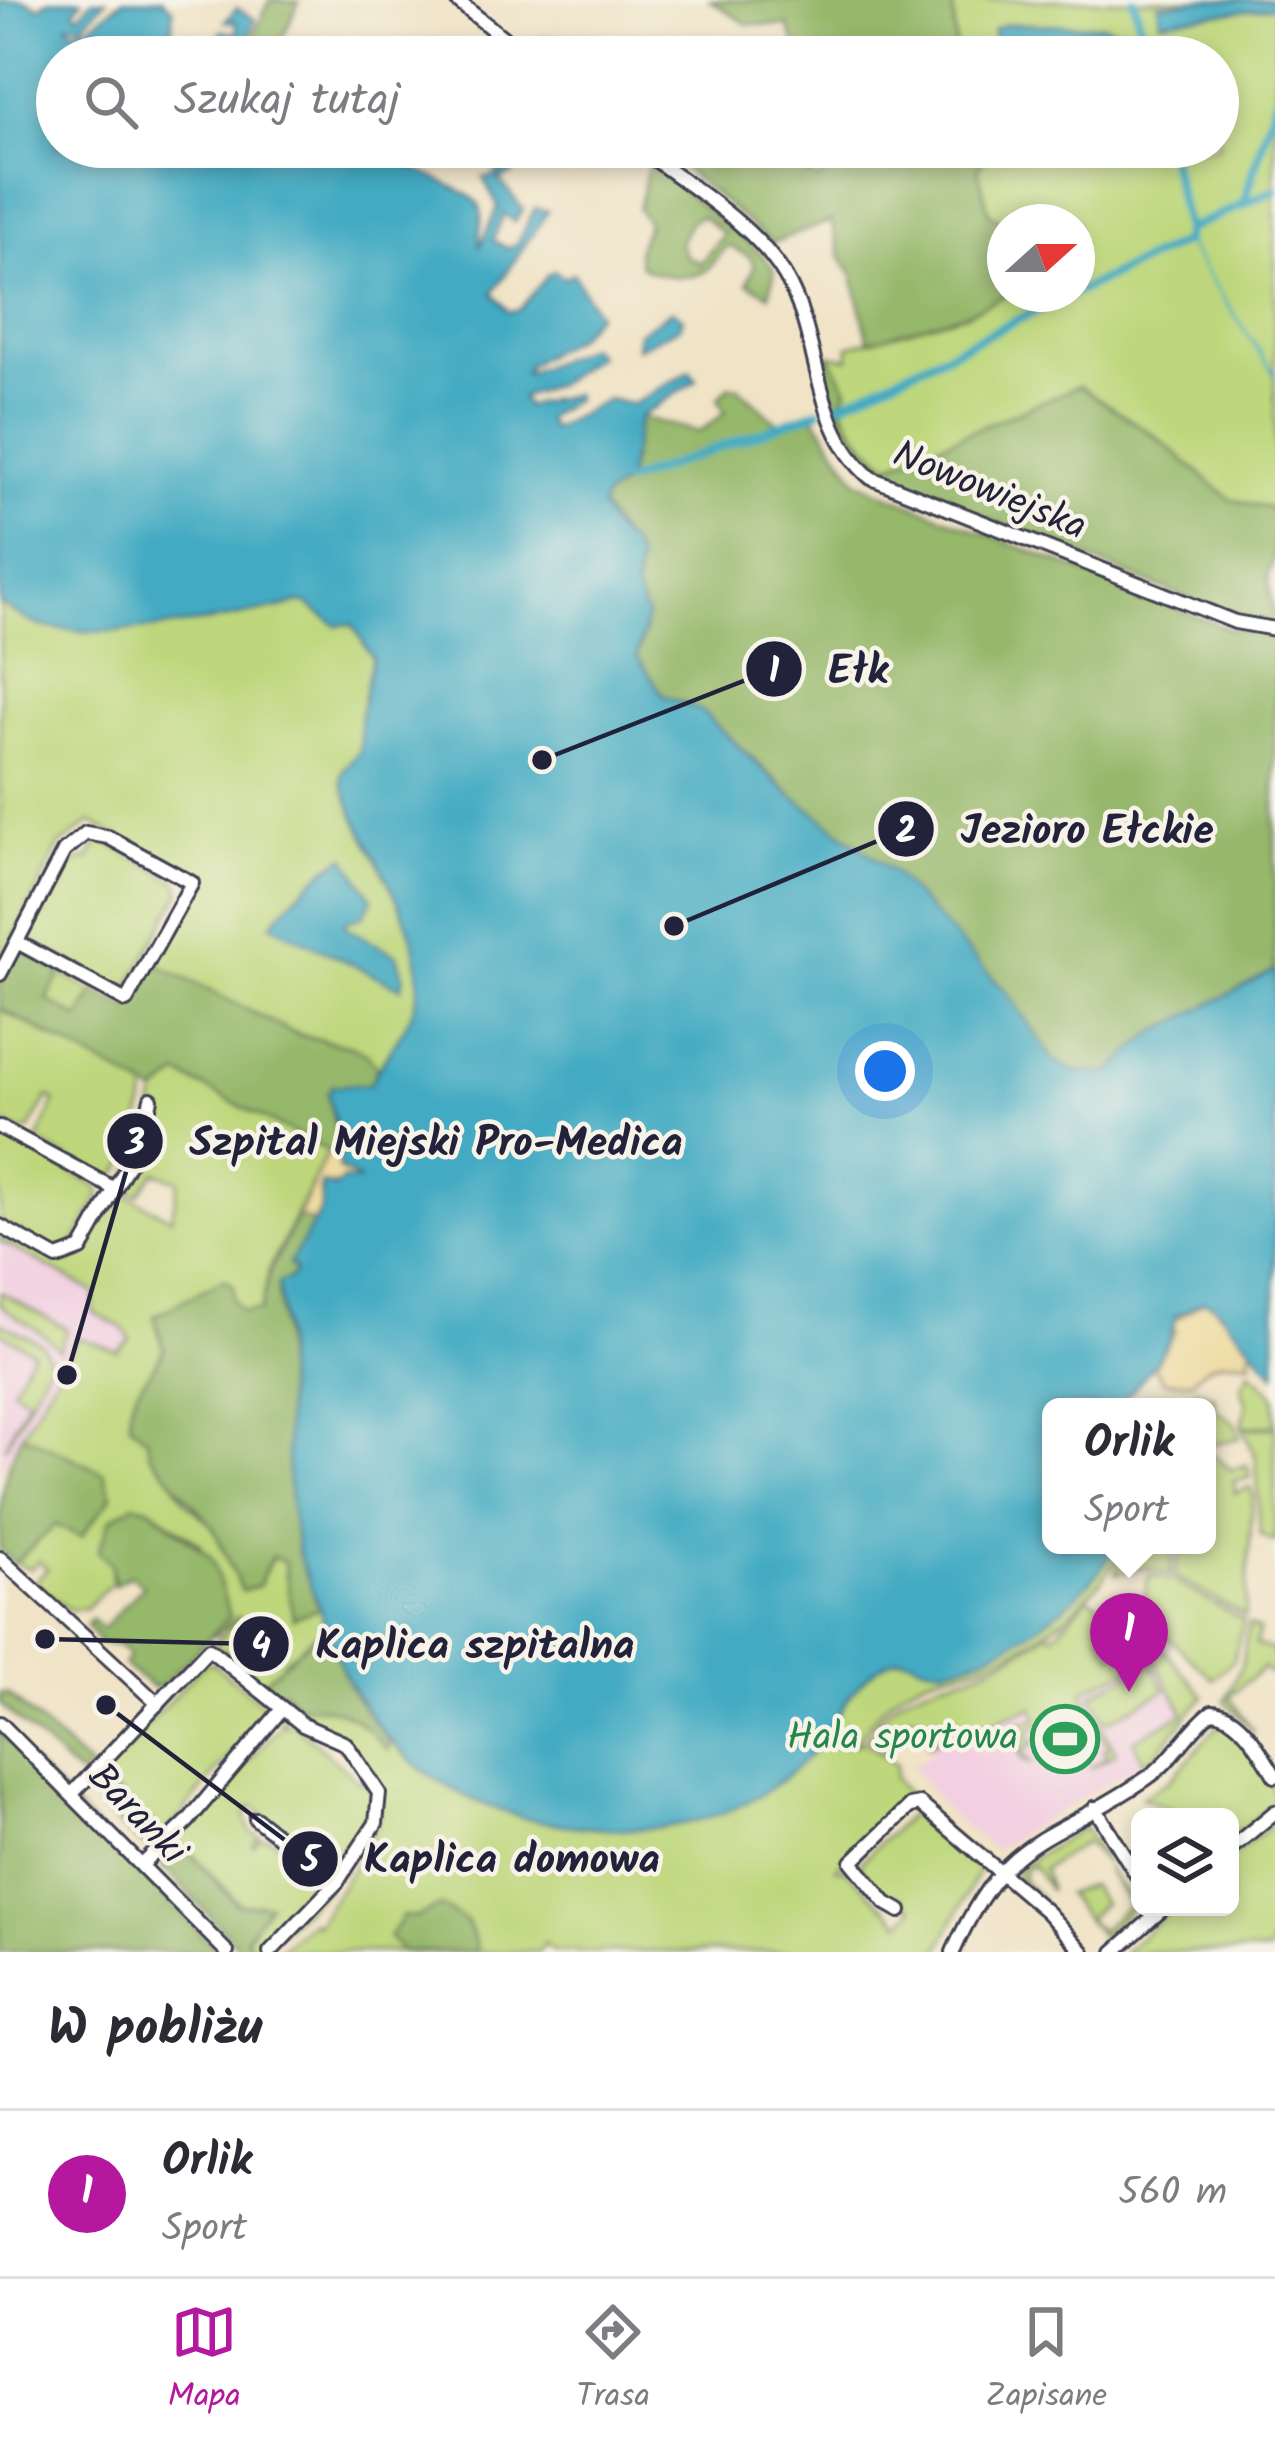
<!DOCTYPE html>
<html lang="pl">
<meta charset="utf-8">
<style>
:root{--surface:#fff;--page:#f2f2f3;--text:#2b2b33;--muted:#7c7c81;--line:#e1e1e2;--accent:#b5179e}
body{margin:0;font-family:Kalam,sans-serif;background:var(--page);color:var(--text)}
.controls{position:absolute;right:36px;bottom:36px;display:grid;overflow:hidden;border-radius:18px;box-shadow:0 6px 18px #0003}
.controls button{width:108px;height:108px;display:grid;place-items:center;padding:0;border:0;border-bottom:3px solid var(--line);background:var(--surface);color:var(--text);font:60px sans-serif}
.compass{position:absolute;left:987px;top:204px;width:108px;height:108px;border-radius:50%;background:var(--surface);box-shadow:0 6px 18px #0003;rotate:69deg}
.you{position:absolute;left:885px;top:1071px;width:42px;height:42px;margin:-30px;border:9px solid #fff;border-radius:50%;background:#1a73e8;box-shadow:0 0 0 18px #1a73e833}
.badge{display:grid;place-items:center;width:78px;height:78px;border-radius:50%;background:var(--accent);color:#fff;font-size:39px;font-weight:700}
.pin{position:absolute;translate:-50% -99px;filter:drop-shadow(0 3px 6px #0008)}
.pin::after{content:'';position:absolute;top:63px;width:42px;height:36px;background:inherit;clip-path:polygon(0 0,100% 0,50% 100%)}
.popup{position:absolute;left:1042px;top:1398px;width:174px;height:156px;box-sizing:border-box;display:grid;place-content:center;border-radius:18px;background:var(--surface);filter:drop-shadow(0 3px 9px #0005);font-size:39px;white-space:nowrap;color:var(--muted)}
.popup b{font-size:45px;color:var(--text)}
.popup::after{content:'';position:absolute;left:50%;top:100%;margin-left:-24px;border:24px solid transparent;border-top-color:var(--surface)}
.list{margin:0;padding:0;list-style:none}
h2{display:flex;justify-content:space-between;align-items:center;height:156px;margin:0;padding:0 48px;font-size:51px}
h2 small{font-size:39px;font-weight:400;color:var(--muted)}
.list li{display:grid;grid-template-columns:78px 1fr auto;gap:36px;align-items:center;box-sizing:border-box;height:168px;padding:0 48px;border-top:3px solid var(--line)}
.list b{display:block;font-size:45px;white-space:nowrap}
.list p{margin:0;font-size:39px;white-space:nowrap;color:var(--muted)}
.list em{font-size:39px;font-style:normal;color:var(--muted)}
.icon{flex:none;width:66px;height:66px;fill:none;stroke:currentColor;stroke-width:2;stroke-linecap:round;stroke-linejoin:round}
.map{position:relative;flex:none;width:1275px;height:1952px;overflow:hidden}
.search{position:absolute;background:var(--surface);box-shadow:0 6px 18px #0003;left:36px;right:36px;top:36px;height:132px;display:flex;align-items:center;gap:30px;box-sizing:border-box;padding:0 42px;border-radius:66px;color:var(--muted);font-size:45px}
.sheet{height:324px;background:var(--surface)}
nav{display:flex;justify-content:space-around;align-items:center;box-sizing:border-box;height:168px;border-top:3px solid var(--line);background:var(--surface);font-size:33px;color:var(--muted)}
nav a{display:grid;justify-items:center;gap:6px}
nav .on{color:var(--accent)}
.map>svg:first-child{display:block}
.built{fill:#f2cfe1}
.green{fill:#bed77b;stroke:#707c5b;stroke-width:3;fill-rule:evenodd}
.forest{fill:#96b86b;stroke:#5c6d53;stroke-width:3;fill-rule:evenodd}
.sand{fill:#eeda9e;stroke:#887e6c;stroke-width:3}
.water{fill:#42aac2;stroke:#32667e;stroke-width:3}
.lines{fill:none;stroke-linecap:round;stroke-linejoin:round}
.stream{stroke:#42aac2;stroke-width:3}
.canal{stroke:#42aac2;stroke-width:9}
.minor-casing{stroke:#413f50;stroke-width:18}
.minor{stroke:#fff;stroke-width:12}
.labels{text-anchor:middle;dominant-baseline:central;stroke-width:9;stroke-linejoin:round;paint-order:stroke}
.street-label{font-size:39px;fill:#22223b;stroke:#f7f3e8}
.leisure-label{font-size:39px;fill:#27864d;stroke:#f7f3e8;text-anchor:end}
.leader{fill:none;stroke:#22223b;stroke-width:4.5}
.callout-dot{fill:#22223b;stroke:#f7f3e8;stroke-width:4.5}
.mark-label{font-size:36px;text-anchor:middle;font-weight:bold;fill:#fff}
.callout-label{font-size:42px;text-anchor:middle;font-weight:bold;fill:#22223b;stroke:#f7f3e8;stroke-width:9;stroke-linejoin:round;paint-order:stroke}
</style>
<div class="map">
<svg width="1275" height="1952" viewBox="0 0 1275 1952">
<rect width="100%" height="100%" fill="#f7f3e8"/>
<filter id="ink" filterUnits="userSpaceOnUse"><feTurbulence type="fractalNoise" baseFrequency=".00833" numOctaves="2"/><feDisplacementMap in="SourceGraphic" scale="24" xChannelSelector="R" yChannelSelector="G"/><feConvolveMatrix kernelMatrix="1 2 1 2 8 2 1 2 1" color-interpolation-filters="sRGB"/></filter>
<filter id="wash" filterUnits="userSpaceOnUse"><feTurbulence type="fractalNoise" baseFrequency=".004" numOctaves="4" result="noise"/><feDisplacementMap in="SourceGraphic" scale="48" xChannelSelector="R" yChannelSelector="G"/><feGaussianBlur stdDeviation="2.7" result="paint"/><feColorMatrix in="noise" values="0 0 0 0 0 0 0 0 0 0 0 0 0 0 0 0 0 1.4 0 .05"/><feComposite in="paint" operator="in"/></filter>
<g filter="url(#wash)">
<rect width="100%" height="100%" fill="#f0e3c6"/>
<g class="built">
<path d="M0,1237L161,1325L90,1460L26,1426L0,1471Z"/>
<path d="M1153,1657L1184,1713L1133,1741L1144,1761L995,1849L950,1815L912,1766L932,1754L926,1736L942,1740L930,1707L1007,1717L1033,1707L1038,1718Z"/>
</g>
<g class="green">
<path d="M939,0H1275V510L1230,499L1154,435L1079,387L890,465C847,432 840,407 829,355L849,358V346L967,313L1008,294H1077V222L1005,223L989,213L978,169L990,147H1218V57H956L953,6Z"/>
<path d="M0,516L348,522L476,1048L377,1068C361,1046 344,1048 319,1041C261,1023 207,992 154,963L198,882L91,822L59,846L0,964Z"/>
<path d="M100,839L178,882L181,892L128,988L121,989L32,942L30,935L69,864L90,858Z"/>
<path d="M61,974L94,992L76,1025L43,1007Z"/>
<path d="M0,1009L147,1089C141,1120 133,1168 108,1181L37,1141L55,1101L48,1097L29,1130L21,1132L0,1121Z"/>
<path d="M180,1075L328,1151L269,1270L261,1311L241,1312L233,1300L164,1338C164,1371 126,1382 130,1423L147,1439L186,1502L213,1527L232,1571L258,1586L273,1556L284,1562L285,1573L297,1549L321,1613L820,1693L1080,1545H1125C1100,1595 1038,1645 985,1663C961,1671 935,1672 913,1684C888,1696 870,1722 855,1744L864,1741L896,1765L895,1778L908,1796L836,1868L845,1869L901,1922L913,1909L902,1897L889,1898L861,1868L862,1860L914,1811H922L981,1866L938,1952H554L544,1943L539,1952H277L311,1921L316,1925C335,1894 358,1863 374,1830C403,1772 343,1748 305,1721C285,1707 266,1690 247,1675L248,1670L245,1673L234,1664L237,1660L224,1649L218,1651L216,1643L240,1615L216,1635L207,1636L230,1616L200,1544L149,1507L99,1551L111,1562L112,1583L84,1609L69,1610L34,1582L47,1569L39,1561L30,1569L14,1563L56,1524L81,1536L112,1496L91,1467L22,1434L78,1337L117,1351L130,1339L123,1328L93,1312L94,1292L0,1241V1230L68,1262L82,1251L116,1190L171,1218L179,1181L155,1172L138,1195L122,1187L148,1138L156,1094ZM318,1632L390,1744L387,1749L360,1718L339,1706H306L269,1687L283,1662Z"/>
<path d="M0,1134L98,1187L100,1196L70,1252L61,1255L0,1222Z"/>
<path d="M0,1292L67,1329L59,1350C45,1331 18,1320 0,1304Z"/>
<path d="M0,1322L42,1344L50,1361L5,1447L28,1398L12,1389L33,1351L0,1332Z"/>
<path d="M1250,1371L1275,1396V1425L1242,1427L1247,1404L1241,1388Z"/>
<path d="M1197,1389L1214,1397L1217,1411L1234,1422L1240,1438L1207,1445V1407H1188Z"/>
<path d="M1275,1427V1542L1260,1535L1256,1457L1243,1429Z"/>
<path d="M1207,1449L1231,1470L1247,1465L1250,1478L1234,1481L1235,1493L1250,1487L1253,1495L1245,1616L1174,1576L1182,1545H1207Z"/>
<path d="M1128,1545H1174L1170,1575L1146,1568L1115,1574Z"/>
<path d="M1149,1575L1174,1581L1244,1621L1233,1660L1213,1679L1149,1619L1144,1599Z"/>
<path d="M1088,1597L1124,1618L1100,1636L1113,1655L1145,1629L1151,1635L1147,1641L1151,1645L1156,1641L1204,1696L1154,1756L1144,1761L1133,1741L1184,1713L1153,1657L1083,1691L1115,1750V1754L1089,1769L1106,1757L1103,1750L1108,1747L1085,1704L1058,1716L1055,1711L1047,1715L1050,1720L1028,1731L1034,1743L1022,1753L1032,1763L1025,1762L1019,1752L1024,1743L1016,1724L1038,1719L1033,1707L960,1734L957,1728L929,1745L925,1719L911,1715L886,1735L888,1753L867,1737C890,1696 920,1686 959,1677C987,1671 1024,1650 1050,1632L1054,1635Z"/>
<path d="M1249,1624L1259,1630L1256,1645L1273,1650L1275,1670L1269,1674L1263,1668L1229,1696L1254,1732L1225,1701L1241,1666Z"/>
<path d="M212,1663L265,1705V1713L164,1835L109,1787L91,1785L204,1664Z"/>
<path d="M1151,1663L1166,1690L1107,1722L1092,1694Z"/>
<path d="M286,1717L360,1783L366,1772L377,1811L336,1876L252,1806L245,1816L250,1832L259,1836L252,1847L261,1838H271L323,1880L326,1889L258,1952L246,1939L257,1921L189,1851L175,1852L163,1868L161,1858L282,1724L287,1726L278,1720Z"/>
<path d="M1221,1723C1241,1735 1275,1777 1275,1802L1238,1833L1230,1830V1817H1187L1142,1797L1171,1779Z"/>
<path d="M1275,1822V1934L1268,1952H1123L1174,1907H1230V1857Z"/>
<path d="M1084,1827L1106,1864L1085,1842L1043,1869L1050,1891L1032,1865L1023,1871V1882L1042,1899L1015,1878L1017,1868Z"/>
<path d="M1106,1867L1134,1906L1101,1937L1066,1894L1090,1885L1103,1903L1087,1919L1099,1931L1128,1905Z"/>
</g>
<g class="forest">
<path d="M270,0L299,2C291,21 282,39 272,57H232L248,46Z"/>
<path d="M710,0H939L953,5L956,57H801L788,26L747,24Z"/>
<path d="M579,37L657,44L679,57H544L535,50L541,38Z"/>
<path d="M658,147H778L805,174L821,180L826,166L820,147H884L893,153L915,147H990L978,169L989,213L1005,223L1008,294L967,313L869,341L852,273L842,260L831,221L772,243Z"/>
<path d="M649,163L763,255L775,271L769,295L748,283L754,266L750,257L729,246C719,252 718,260 708,269C692,282 656,277 640,265L637,251L648,223L638,209ZM702,216L724,234L700,263L686,256L680,242L691,221Z"/>
<path d="M829,355L848,389L840,404L860,441L890,465L1079,386L1154,435L1230,499L1275,510V556L1268,575L1275,625L1224,613L880,476C840,442 835,406 823,357Z"/>
<path d="M730,386L738,387L779,424L813,414L857,480L880,492L1226,628L1275,635V970L1151,1035L1107,1074L1074,1071L1054,1061L1009,995L700,710L664,696L637,656L645,630L635,589L638,561L601,507L604,498L626,482L640,417L699,432L725,413L718,398Z"/>
<path d="M22,950L61,973L47,1000L79,1018L95,991L129,1009L154,963L298,1035L351,1046L367,1054L377,1068L370,1084L357,1089L345,1085L328,1094L342,1158L180,1075L156,1094L0,1008V983L16,952Z"/>
<path d="M298,1216L314,1223L290,1265L295,1269L292,1278L278,1284L297,1549L319,1608L293,1618L284,1562L272,1556L258,1586L242,1591L213,1527L149,1453L147,1439L130,1423C127,1390 150,1377 164,1350L154,1316L224,1279L233,1285V1300L241,1311H260L270,1271Z"/>
<path d="M22,1434L104,1473L112,1496L81,1537L56,1525L14,1563L0,1550C0,1504 1,1475 22,1434Z"/>
<path d="M135,1504L149,1507L212,1558L230,1616L163,1685L153,1688L123,1665L129,1656L118,1645L99,1643L86,1625L91,1619L102,1629L143,1586L131,1575L114,1585L111,1563L98,1551L111,1519Z"/>
<path d="M324,1627L354,1695L390,1744L387,1750C358,1716 340,1704 298,1706L285,1691L260,1685Z"/>
<path d="M0,1693L8,1694L90,1768L80,1777L0,1704Z"/>
<path d="M0,1732L7,1738L219,1952H0Z"/>
<path d="M90,1786L109,1788L163,1835L149,1848C128,1839 97,1807 90,1786Z"/>
<path d="M189,1852L236,1904H269L245,1938L258,1952H244L164,1868L175,1853Z"/>
<path d="M441,1906L466,1921L477,1947L474,1952H403L389,1937L403,1916L416,1917Z"/>
</g>
<g class="sand">
<path d="M328,1151L342,1158L339,1169L360,1181L320,1187L321,1210L314,1223L298,1216Z"/>
<path d="M1203,1301L1212,1303L1254,1350L1249,1354L1252,1362C1226,1358 1208,1360 1191,1382L1163,1381L1154,1366L1175,1331L1172,1322Z"/>
</g>
<g class="water">
<path d="M0,0H23L40,7L49,0H82L74,11L79,15L92,0H106L84,24H68L72,30L89,27L123,0H163L173,9L171,52L156,57H57V147H250C281,154 301,147 333,156C342,151 348,145 359,147C376,151 468,190 477,202C488,217 476,233 480,246L498,206L483,178L499,175L494,164L500,156L514,159L513,174L499,179L523,209L515,222L504,214L493,240L507,248L517,244L535,208L548,211L493,293L509,312L519,310L548,275L554,271L564,278L573,273L597,313L577,336L527,366L525,374L589,346L597,355L558,384L521,397L526,406L574,394L575,399L546,418L551,429L608,399L633,404L690,371L697,380L640,417L626,482L604,498L601,507L611,528L632,546L638,561L635,589L647,617L637,656L664,696L700,710L784,789L892,871L1009,995L1054,1061L1074,1071L1107,1074L1151,1035L1275,970V1374L1212,1303L1203,1301L1175,1317C1171,1353 1141,1378 1118,1407H1051V1545H1116C1093,1596 1001,1663 943,1667C911,1669 911,1644 877,1668C851,1687 839,1715 821,1740C802,1768 767,1793 737,1807C676,1835 602,1833 540,1821C427,1799 353,1724 322,1615C315,1593 302,1572 297,1547C280,1461 290,1371 278,1284L292,1277L295,1269L289,1265L321,1210L322,1183L334,1188L343,1180L360,1181L339,1169L340,1142L328,1094L332,1086L370,1084C384,1053 410,1030 417,995C430,926 357,842 342,781C339,769 355,759 360,750V716L372,657L352,624L336,625L304,602C235,619 111,642 42,626C27,623 13,611 0,604Z"/>
<path d="M1201,0H1275V7L1160,21L1158,5Z"/>
<path d="M237,8L255,19L242,52L223,56L215,47L222,31L237,34L236,22L225,21Z"/>
<path d="M1008,24L1104,25L1118,30V45L994,40V29Z"/>
<path d="M673,310L683,318L680,327L637,348L638,333Z"/>
<path d="M346,857L373,899L363,916L346,921L345,927L397,955L404,979L401,988L271,925C282,908 325,865 346,857Z"/>
</g>
<g class="lines">
<path class="stream" d="M1185,241L1275,375"/>
<g class="canal">
<path d="M1134,0L1148,57"/>
<path d="M1168,147L1186,230L1275,190"/>
<path d="M1243,206L1275,100"/>
<path d="M1077,292L1185,241L1186,230"/>
<path d="M840,404L1072,294"/>
<path d="M626,482L818,411"/>
</g>
</g>
</g>
<g filter="url(#ink)">
<g class="lines">
<g class="minor-casing">
<g id="minor">
<path d="M456,0L527,57"/>
<path d="M639,147C686,185 754,223 785,276C823,340 810,427 871,478L1235,622L1275,629"/>
<path d="M0,974L64,851L86,833L108,837L192,883L126,1001L17,942"/>
<path d="M0,1127L113,1188"/>
<path d="M0,1226L57,1258L81,1249L140,1144L151,1099"/>
<path d="M0,1558L158,1704"/>
<path d="M0,1723L227,1952"/>
<path d="M73,1793L209,1649L303,1725L346,1744L379,1793L376,1823L337,1882L270,1952"/>
<path d="M1095,1808L1140,1880"/>
<path d="M256,1819L337,1882"/>
<path d="M1230,1849L1275,1812"/>
<path d="M143,1864L188,1821L282,1709"/>
<path d="M900,1911L886,1903L852,1862L910,1806L920,1804L1047,1912L1083,1952"/>
<path d="M953,1952C1008,1829 1048,1846 1147,1778C1174,1760 1187,1731 1212,1712C1240,1713 1262,1754 1275,1776"/>
<path d="M1114,1952L1165,1907"/>
</g>
</g>
<use href="#minor" class="minor"/>
</g>
</g>
<defs>
<g id="stadium-ring" transform="scale(3.45)"><circle r="9.5" fill="#f7f3e8" stroke="#2e9e5b" stroke-width="1.5"/><path d="M0-5a6.5 5 0 1 0 0 10a6.5 5 0 1 0 0-10ZM-3.5-1.8h7v3.6h-7Z" fill="#2e9e5b"/></g>
</defs>
<g fill-rule="evenodd">
<use href="#stadium-ring" x="1065" y="1739"/>
</g>
<g class="labels">
<g class="street-label">
<text transform="translate(989 492) rotate(22)">Nowowiejska</text>
<text transform="translate(136 1815) rotate(46)">Baranki</text>
</g>
<g class="leisure-label">
<text x="1018" y="1739">Hala sportowa</text>
</g>
</g>
<path class="leader" d="M542 760L774 669M674 926L906 829M67 1375L135 1141M45 1639L261 1644M106 1705L310 1859"/>
<g class="callout-dot">
<circle cx="542" cy="760" r="12"/>
<circle cx="674" cy="926" r="12"/>
<circle cx="67" cy="1375" r="12"/>
<circle cx="45" cy="1639" r="12"/>
<circle cx="106" cy="1705" r="12"/>
<circle cx="774" cy="669" r="30"/>
<circle cx="906" cy="829" r="30"/>
<circle cx="135" cy="1141" r="30"/>
<circle cx="261" cy="1644" r="30"/>
<circle cx="310" cy="1859" r="30"/>
</g>
<g class="mark-label">
<text x="774" y="682">1</text>
<text x="906" y="842">2</text>
<text x="135" y="1154">3</text>
<text x="261" y="1657">4</text>
<text x="310" y="1871">5</text>
</g>
<g class="callout-label">
<text x="858" y="684">Ełk</text>
<text x="1087" y="844">Jezioro Ełckie</text>
<text x="436" y="1156">Szpital Miejski Pro-Medica</text>
<text x="475" y="1659">Kaplica szpitalna</text>
<text x="512" y="1873">Kaplica domowa</text>
</g>
</svg>
<div class="controls">
<button><svg class="icon" aria-label="layers" viewBox="0 0 24 24"><path d="M12 4l9 5-9 5-9-5zM3 14l9 5 9-5"/></svg></button>
</div>
<svg class="compass" viewBox="-18 -18 36 36"><path d="M0-13l5 13h-10z" fill="#e53935"/><path d="M0 13l5-13h-10z" fill="#7c7c81"/></svg>
<div class="you"></div>
<div class="pin badge" style="left:1129px;top:1692px">1</div>
<div class="popup"><b>Orlik</b>Sport</div>
<div class="search"><svg class="icon" aria-label="search" viewBox="0 0 24 24"><circle cx="10" cy="10" r="6"/><path d="M15 15l6 6"/></svg>Szukaj tutaj</div>
</div>
<section class="sheet">
<h2>W pobliżu<small></small></h2>
<ul class="list">
<li><span class="badge">1</span><div><b>Orlik</b><p>Sport</p></div><em>560 m</em></li>
</ul>
</section>
<nav>
<a class="on"><svg class="icon" aria-label="map" viewBox="0 0 24 24"><path d="M3 6l6-2 6 2 6-2v14l-6 2-6-2-6 2zM9 4v14M15 6v14"/></svg>Mapa</a>
<a><svg class="icon" aria-label="directions" viewBox="0 0 24 24"><path d="M12 3l9 9-9 9-9-9zM9 14v-3h6M13 9l2 2-2 2"/></svg>Trasa</a>
<a><svg class="icon" aria-label="saved" viewBox="0 0 24 24"><path d="M7 4h10v16l-5-4-5 4z"/></svg>Zapisane</a>
</nav>
